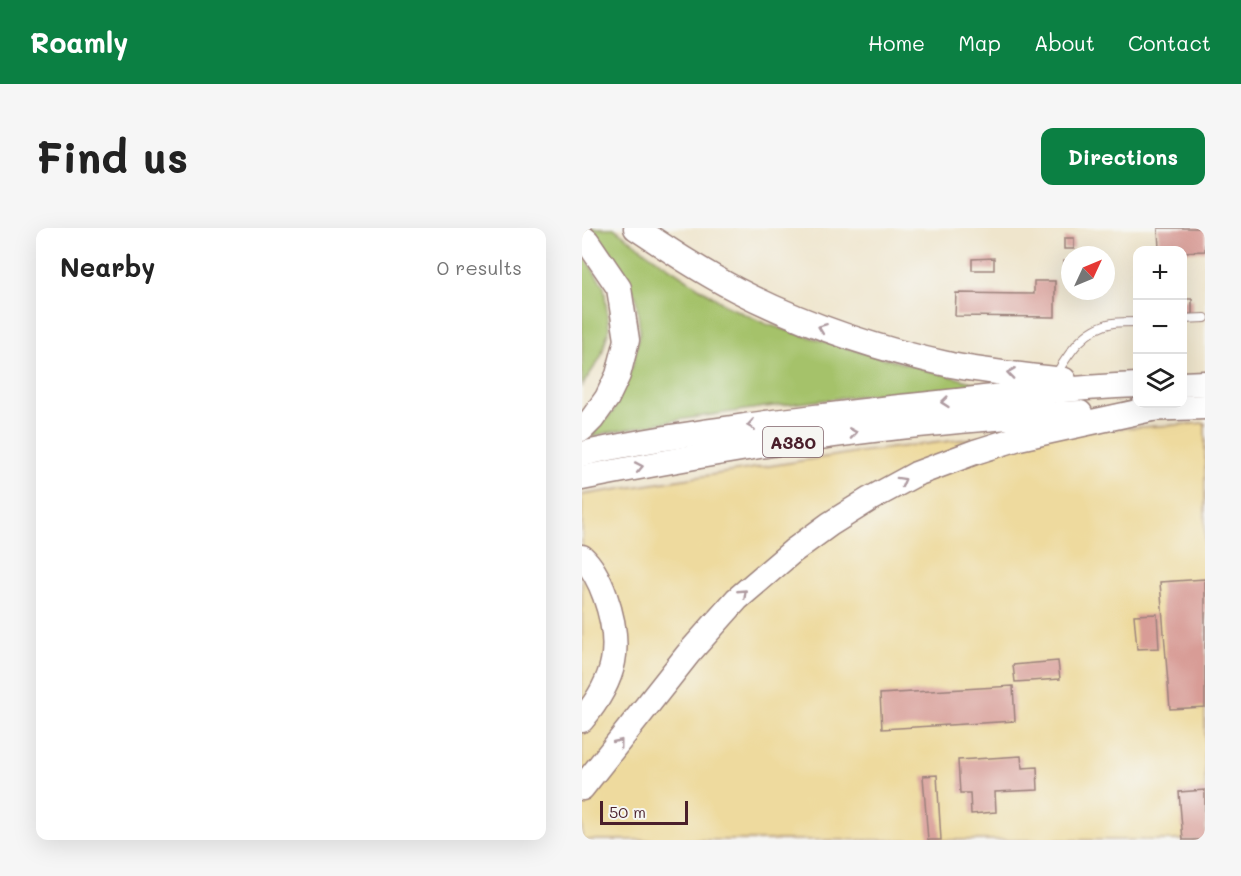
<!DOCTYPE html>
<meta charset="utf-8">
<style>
:root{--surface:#fff;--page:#f6f6f6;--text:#222;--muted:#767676;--line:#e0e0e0;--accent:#0b8043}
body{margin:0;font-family:Mali,sans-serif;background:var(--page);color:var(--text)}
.controls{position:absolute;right:18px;top:18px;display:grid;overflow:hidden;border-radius:12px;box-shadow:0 6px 24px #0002}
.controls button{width:54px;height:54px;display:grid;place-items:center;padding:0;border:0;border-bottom:2px solid var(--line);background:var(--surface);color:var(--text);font:30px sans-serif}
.compass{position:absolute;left:479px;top:18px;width:54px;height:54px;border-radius:50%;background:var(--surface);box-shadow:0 6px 24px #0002;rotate:46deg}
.scale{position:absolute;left:18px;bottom:15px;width:88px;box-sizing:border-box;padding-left:6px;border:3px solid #4a1f2b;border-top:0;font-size:16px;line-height:21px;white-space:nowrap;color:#4a1f2b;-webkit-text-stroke:4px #f6f6f2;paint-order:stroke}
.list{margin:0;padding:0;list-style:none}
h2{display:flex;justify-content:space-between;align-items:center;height:78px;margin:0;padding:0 24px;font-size:26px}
h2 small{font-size:20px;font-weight:400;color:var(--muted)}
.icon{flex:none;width:33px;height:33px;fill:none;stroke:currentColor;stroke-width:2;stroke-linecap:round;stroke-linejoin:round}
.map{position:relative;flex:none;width:623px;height:612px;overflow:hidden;border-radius:12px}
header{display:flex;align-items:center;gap:36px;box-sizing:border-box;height:84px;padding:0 30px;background:var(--accent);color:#fff}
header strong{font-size:28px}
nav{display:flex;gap:33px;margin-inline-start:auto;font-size:21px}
.intro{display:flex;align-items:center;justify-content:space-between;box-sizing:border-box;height:144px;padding:0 36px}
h1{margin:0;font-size:42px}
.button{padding:15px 27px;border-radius:12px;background:var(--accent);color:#fff;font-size:21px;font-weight:700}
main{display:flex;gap:36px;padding:0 36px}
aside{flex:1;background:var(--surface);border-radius:12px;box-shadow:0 6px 24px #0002}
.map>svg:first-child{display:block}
.green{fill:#a5c26a;stroke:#78704a;stroke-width:1.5}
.sand{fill:#eeda9e;stroke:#9c7c64;stroke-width:1.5}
.building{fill:#d89c96}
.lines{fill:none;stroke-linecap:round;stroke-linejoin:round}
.service-casing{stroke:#9c827c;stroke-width:10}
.trunk-casing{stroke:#9c827c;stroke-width:27}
.service{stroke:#fff;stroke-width:8}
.trunk{stroke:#fff;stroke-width:24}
.oneway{stroke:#ae9aa0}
.labels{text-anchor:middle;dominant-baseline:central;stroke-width:5;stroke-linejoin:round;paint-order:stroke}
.shield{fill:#f6f6f2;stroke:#7e6067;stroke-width:1.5}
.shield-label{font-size:18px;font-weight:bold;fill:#4a1f2b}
</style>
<header>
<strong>Roamly</strong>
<nav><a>Home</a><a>Map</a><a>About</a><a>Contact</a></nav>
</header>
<div class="intro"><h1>Find us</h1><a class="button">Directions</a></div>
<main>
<aside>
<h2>Nearby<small>0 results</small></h2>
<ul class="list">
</ul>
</aside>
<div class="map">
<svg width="623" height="612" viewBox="0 0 623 612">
<rect width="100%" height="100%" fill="#f6f6f2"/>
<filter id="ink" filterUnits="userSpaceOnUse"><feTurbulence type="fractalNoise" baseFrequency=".0167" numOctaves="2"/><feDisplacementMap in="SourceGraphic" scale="12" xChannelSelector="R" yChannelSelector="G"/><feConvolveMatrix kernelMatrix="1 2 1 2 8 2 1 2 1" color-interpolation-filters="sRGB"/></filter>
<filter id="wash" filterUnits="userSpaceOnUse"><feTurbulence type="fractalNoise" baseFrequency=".008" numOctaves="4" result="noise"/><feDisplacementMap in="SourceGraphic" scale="24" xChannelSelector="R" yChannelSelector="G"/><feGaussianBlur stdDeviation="1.35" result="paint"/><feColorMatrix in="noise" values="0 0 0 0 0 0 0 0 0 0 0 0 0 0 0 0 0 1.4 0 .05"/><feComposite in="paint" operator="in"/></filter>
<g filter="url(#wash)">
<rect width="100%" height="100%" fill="#efe5cc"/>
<g class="green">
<path d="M4,0H32L71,29L145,78L184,96L255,117L404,158L350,163L301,165L183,179L95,192L23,205L8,210L32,182L51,137L58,103L54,69L40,40L19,11Z"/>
<path d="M0,25L22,59L27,100L19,129L0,158Z"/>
</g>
<path class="sand" d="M623,195V612H0V267L270,225L401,209Z"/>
<g id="blocks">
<g class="building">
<path d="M576,0H623V23L600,24V22H577Z"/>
<rect x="482" y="10" width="10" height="11"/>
<path d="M412,30V42H390V31Z"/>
<rect x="482" y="33" width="6" height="18"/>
<path d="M452,53H473V89L373,88L374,65L452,66Z"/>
<path d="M600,71H610V86L600,87Z"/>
<path d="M623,351V479L588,481L578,354Z"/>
<path d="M575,386L577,420L555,421L552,387Z"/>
<path d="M476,433L478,451L433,454L431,437Z"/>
<path d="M431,458L433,493L300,501L298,466Z"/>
<path d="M439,528L440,540L455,539L456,562L413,564L414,584L389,586L388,565H378L376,532Z"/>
<path d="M355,547L359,612H346L341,548Z"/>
<path d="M623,562V612H601L597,564Z"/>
</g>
</g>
</g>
<g filter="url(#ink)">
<use href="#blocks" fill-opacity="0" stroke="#9c827c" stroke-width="1.5"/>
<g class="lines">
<g class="service-casing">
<g id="service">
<path d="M600,91L623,90"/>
<path d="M473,148C487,125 502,100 531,95C539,94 548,94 556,94"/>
</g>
</g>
<g class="trunk-casing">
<g id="trunk">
<path d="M54,0C87,22 120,44 155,62C223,97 295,121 369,137C406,144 444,148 482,152"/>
<path d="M0,9L5,13L37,60L45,112L36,147L25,170L10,191L0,201"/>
<path d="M600,156L623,155"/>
<path d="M559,181L623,179"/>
<path d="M0,226C61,212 122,204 184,195C235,189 286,182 338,177C410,169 483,160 556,157"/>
<path d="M0,250C118,227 237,206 357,195C404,190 451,187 498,185"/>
<path d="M0,329C11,339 18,354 23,368C41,419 34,451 0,492"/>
<path d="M0,560L106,426L155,371L211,323L248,296L288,271L334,246L393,224L437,210L574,180"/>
</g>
</g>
<use href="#service" class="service"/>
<use href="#trunk" class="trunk"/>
</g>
<defs><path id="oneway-chevron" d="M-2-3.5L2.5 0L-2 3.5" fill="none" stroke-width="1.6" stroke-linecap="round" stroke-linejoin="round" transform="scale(1.5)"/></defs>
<g class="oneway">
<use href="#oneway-chevron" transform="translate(240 100) rotate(-159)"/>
<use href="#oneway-chevron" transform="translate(429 145) rotate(-172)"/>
<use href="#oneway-chevron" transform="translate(363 174) rotate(174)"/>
<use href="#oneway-chevron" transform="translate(169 197) rotate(172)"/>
<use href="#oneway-chevron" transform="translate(271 205) rotate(-9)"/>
<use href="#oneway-chevron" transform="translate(57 239) rotate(-11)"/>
<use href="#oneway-chevron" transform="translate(320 253) rotate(-29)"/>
<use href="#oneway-chevron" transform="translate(161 365) rotate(-43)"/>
<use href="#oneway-chevron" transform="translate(37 515) rotate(-51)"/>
</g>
</g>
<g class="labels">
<rect class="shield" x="181" y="199" width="60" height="30" rx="4.5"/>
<g class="shield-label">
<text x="211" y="214">A380</text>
</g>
</g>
</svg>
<div class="controls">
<button>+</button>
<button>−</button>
<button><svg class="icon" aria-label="layers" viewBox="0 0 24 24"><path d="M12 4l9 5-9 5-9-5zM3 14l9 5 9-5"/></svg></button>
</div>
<svg class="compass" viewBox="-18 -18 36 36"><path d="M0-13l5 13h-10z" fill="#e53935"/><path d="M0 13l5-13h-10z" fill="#767676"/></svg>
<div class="scale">50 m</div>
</div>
</main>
